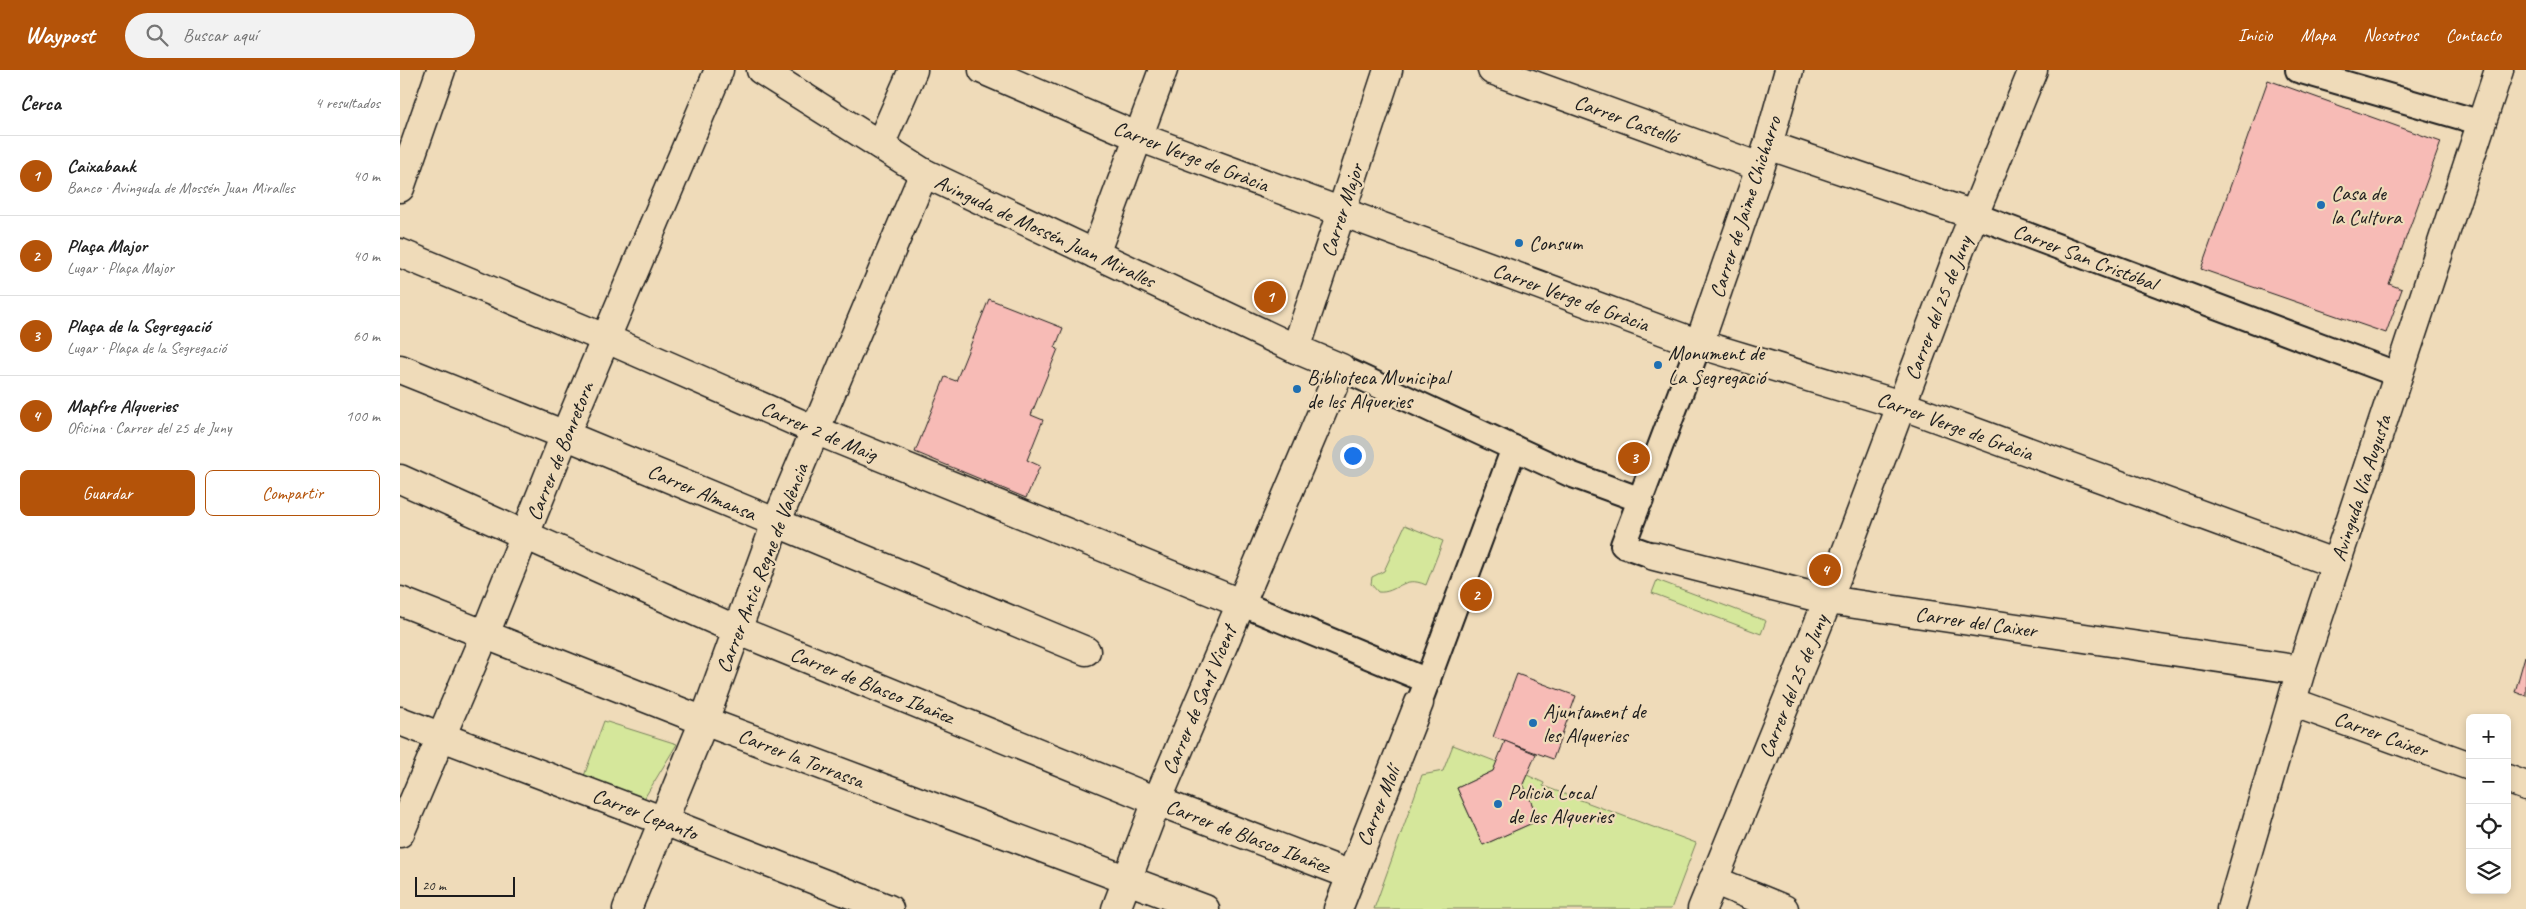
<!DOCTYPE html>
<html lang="es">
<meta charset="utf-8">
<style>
:root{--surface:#fff;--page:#f2f2f2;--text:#222;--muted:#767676;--line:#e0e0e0;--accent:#b45309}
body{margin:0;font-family:Caveat,sans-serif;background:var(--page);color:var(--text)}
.controls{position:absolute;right:15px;bottom:15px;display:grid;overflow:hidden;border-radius:8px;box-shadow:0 2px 8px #0003}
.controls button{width:45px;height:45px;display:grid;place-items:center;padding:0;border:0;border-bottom:1px solid var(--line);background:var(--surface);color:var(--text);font:25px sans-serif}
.scale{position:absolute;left:15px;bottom:12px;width:100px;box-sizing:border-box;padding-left:5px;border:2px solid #1c1c1c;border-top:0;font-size:14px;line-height:18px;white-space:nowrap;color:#1c1c1c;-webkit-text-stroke:4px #efdbb9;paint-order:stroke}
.you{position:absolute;left:952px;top:385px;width:18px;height:18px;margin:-12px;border:4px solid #fff;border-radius:50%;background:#1a73e8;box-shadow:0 0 0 8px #1a73e833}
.badge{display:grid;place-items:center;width:32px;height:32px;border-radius:50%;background:var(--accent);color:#fff;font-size:16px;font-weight:700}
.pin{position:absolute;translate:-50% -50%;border:2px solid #fff;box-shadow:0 1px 5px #0006}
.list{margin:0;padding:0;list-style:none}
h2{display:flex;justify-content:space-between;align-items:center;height:65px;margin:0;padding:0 20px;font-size:21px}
h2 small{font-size:16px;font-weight:400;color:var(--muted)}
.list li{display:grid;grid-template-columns:32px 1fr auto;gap:15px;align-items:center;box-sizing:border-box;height:80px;padding:0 20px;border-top:1px solid var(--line)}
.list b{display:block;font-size:19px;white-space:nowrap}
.list p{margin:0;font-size:16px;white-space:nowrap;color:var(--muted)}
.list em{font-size:16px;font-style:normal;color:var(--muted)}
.actions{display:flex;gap:10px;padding:15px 20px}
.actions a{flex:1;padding:11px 0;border:1px solid var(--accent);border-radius:8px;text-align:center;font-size:18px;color:var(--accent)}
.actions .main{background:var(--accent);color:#fff}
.icon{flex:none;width:28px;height:28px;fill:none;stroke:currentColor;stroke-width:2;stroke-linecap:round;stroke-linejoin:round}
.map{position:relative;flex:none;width:2126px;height:839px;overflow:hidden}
header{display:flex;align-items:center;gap:30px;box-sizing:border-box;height:70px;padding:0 25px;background:var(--accent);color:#fff}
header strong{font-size:24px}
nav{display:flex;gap:28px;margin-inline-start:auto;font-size:18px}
.search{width:350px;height:45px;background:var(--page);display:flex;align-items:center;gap:12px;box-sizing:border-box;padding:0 18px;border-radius:28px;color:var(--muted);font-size:19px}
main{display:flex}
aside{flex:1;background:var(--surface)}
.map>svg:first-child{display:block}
.green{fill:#d5e79b;stroke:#78825c}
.building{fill:#f7bbb6;stroke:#1c1c1c}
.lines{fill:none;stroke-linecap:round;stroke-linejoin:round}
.pedestrian-casing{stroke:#1c1c1c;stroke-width:28}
.minor-casing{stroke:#1c1c1c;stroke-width:31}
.pedestrian{stroke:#efdbb9;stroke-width:24}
.minor{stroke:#efdbb9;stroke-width:28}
.poi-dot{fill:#1f6fb2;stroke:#efdbb9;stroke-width:2}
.labels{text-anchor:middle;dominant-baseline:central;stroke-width:4.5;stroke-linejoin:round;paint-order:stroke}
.street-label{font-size:21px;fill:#1c1c1c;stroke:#efdbb9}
.poi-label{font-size:21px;fill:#1c1c1c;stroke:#efdbb9;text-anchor:start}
</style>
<header>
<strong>Waypost</strong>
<div class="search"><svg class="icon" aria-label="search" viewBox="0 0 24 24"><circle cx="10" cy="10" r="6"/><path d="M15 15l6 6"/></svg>Buscar aquí</div>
<nav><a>Inicio</a><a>Mapa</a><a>Nosotros</a><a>Contacto</a></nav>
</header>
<main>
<aside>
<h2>Cerca<small>4 resultados</small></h2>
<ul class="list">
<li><span class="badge">1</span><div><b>Caixabank</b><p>Banco · Avinguda de Mossén Juan Miralles</p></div><em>40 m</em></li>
<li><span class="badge">2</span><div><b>Plaça Major</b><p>Lugar · Plaça Major</p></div><em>40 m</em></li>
<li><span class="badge">3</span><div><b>Plaça de la Segregació</b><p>Lugar · Plaça de la Segregació</p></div><em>60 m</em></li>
<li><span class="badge">4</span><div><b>Mapfre Alqueries</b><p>Oficina · Carrer del 25 de Juny</p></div><em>100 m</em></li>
</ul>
<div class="actions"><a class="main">Guardar</a><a>Compartir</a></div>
</aside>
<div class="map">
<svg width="2126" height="839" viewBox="0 0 2126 839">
<rect width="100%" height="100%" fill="#efdbb9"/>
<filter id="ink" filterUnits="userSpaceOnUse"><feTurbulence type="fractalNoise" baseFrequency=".02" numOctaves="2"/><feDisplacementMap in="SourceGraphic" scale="10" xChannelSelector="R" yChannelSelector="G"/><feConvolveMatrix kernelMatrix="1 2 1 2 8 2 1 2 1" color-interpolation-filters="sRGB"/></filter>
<g filter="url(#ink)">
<g class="green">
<path d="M1005,455L1043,471L1026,515C1002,504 998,524 978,522L971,514L972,507L984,501Z"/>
<path d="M1257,510L1366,551L1361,564L1252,523Z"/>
<path d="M204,651L277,674L236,742L180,717Z"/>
<path d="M1053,675L1097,692L1093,701L1057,718L1083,775L1139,750L1123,714L1127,705L1144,713L1143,716L1296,773L1271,839H974L1022,705L1043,701Z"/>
</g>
<g class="building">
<path d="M1868,10L2041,72L1989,214L2002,219L1986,263L1801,199Z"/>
<path d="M589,229L663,258L655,278L658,279L631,345L643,350L627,390L640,396L626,428L515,382L545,307L556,311Z"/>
<path d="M2125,586L2126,587V626L2115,622Z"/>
<path d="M1117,604L1176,626L1153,689L1093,667Z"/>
<path d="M1105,671L1136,684L1123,714L1139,750L1083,775L1057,718L1093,701Z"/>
</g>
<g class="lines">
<g class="pedestrian-casing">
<g id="pedestrian">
<path d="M1898,0L2082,53"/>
<path d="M1574,145L1999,305"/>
<path d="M941,298L1170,404L1241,430"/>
<path d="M1254,486L1223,475L1299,274"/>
<path d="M840,533L1028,611"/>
<path d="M1019,633L1114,378"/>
</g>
</g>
<g class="minor-casing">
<g id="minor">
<path d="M361,0L524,103L896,279L941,298L757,731L716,839"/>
<path d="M583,0L739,67L1299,274L1501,335L1936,494"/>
<path d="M1092,0L1360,97"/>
<path d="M480,75L513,0"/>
<path d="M1368,75L1574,145"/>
<path d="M0,118L41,0"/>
<path d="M0,183L207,269L415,360L840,533"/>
<path d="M695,184L763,0"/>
<path d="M1299,274L1368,75L1389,0"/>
<path d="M896,279L988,0"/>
<path d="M0,299L165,365L686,581"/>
<path d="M0,409L337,560L757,731L951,805"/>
<path d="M1254,486L1428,530L1901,600"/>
<path d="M0,531L304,651L805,839"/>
<path d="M1892,632L2070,696"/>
<path d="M0,651L264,751L489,839"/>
<path d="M2107,709L2126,716"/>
<path d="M0,763L85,564L165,365L319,0"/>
<path d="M1313,810L1384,839"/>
<path d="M227,839L304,651L376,453L524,103"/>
<path d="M938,839L1019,633"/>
<path d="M1302,839L1428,530L1559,182L1633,0"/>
<path d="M1831,839L1901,600L2099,0"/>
</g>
</g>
<use href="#pedestrian" class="pedestrian"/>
<use href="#minor" class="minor"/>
</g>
</g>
<g class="poi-dot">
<circle cx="1921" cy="135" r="5"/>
<circle cx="1119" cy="173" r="5"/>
<circle cx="1258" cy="295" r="5"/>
<circle cx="897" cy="319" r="5"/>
<circle cx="1133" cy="653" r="5"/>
<circle cx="1098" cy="734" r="5"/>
</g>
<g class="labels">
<g class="street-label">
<text transform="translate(1226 49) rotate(20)">Carrer Castelló</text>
<text transform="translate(791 86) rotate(21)">Carrer Verge de Gràcia</text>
<text transform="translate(1345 137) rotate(-72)">Carrer de Jaime Chicharro</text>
<text transform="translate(942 140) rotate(-72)">Carrer Major</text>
<text transform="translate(645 161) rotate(25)">Avinguda de Mossén Juan Miralles</text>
<text transform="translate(1685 187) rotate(21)">Carrer San Cristóbal</text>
<text transform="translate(1171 227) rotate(20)">Carrer Verge de Gràcia</text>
<text transform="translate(1538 238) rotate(-69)">Carrer del 25 de Juny</text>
<text transform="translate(1555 356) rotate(20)">Carrer Verge de Gràcia</text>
<text transform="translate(419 361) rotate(23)">Carrer 2 de Maig</text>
<text transform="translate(160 381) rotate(-68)">Carrer de Bonretorn</text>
<text transform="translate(1961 418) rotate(-72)">Avinguda Via Augusta</text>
<text transform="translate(302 422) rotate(23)">Carrer Almansa</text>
<text transform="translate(362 498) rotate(-69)">Carrer Antic Regne de València</text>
<text transform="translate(1576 552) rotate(8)">Carrer del Caixer</text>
<text transform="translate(472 615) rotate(22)">Carrer de Blasco Ibañez</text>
<text transform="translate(1393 616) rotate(-68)">Carrer del 25 de Juny</text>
<text transform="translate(799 630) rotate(-67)">Carrer de Sant Vicent</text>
<text transform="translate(1981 664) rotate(20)">Carrer Caixer</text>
<text transform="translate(401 688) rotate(21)">Carrer la Torrassa</text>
<text transform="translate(978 736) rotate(-68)">Carrer Molí</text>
<text transform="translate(245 744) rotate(21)">Carrer Lepanto</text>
<text transform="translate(848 766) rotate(21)">Carrer de Blasco Ibañez</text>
</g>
<g class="poi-label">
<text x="1931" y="123">Casa de<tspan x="1931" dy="24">la Cultura</tspan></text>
<text x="1129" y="173">Consum</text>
<text x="1268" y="283">Monument de<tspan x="1268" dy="24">La Segregació</tspan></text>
<text x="907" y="307">Biblioteca Municipal<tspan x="907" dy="24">de les Alqueries</tspan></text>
<text x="1143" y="641">Ajuntament de<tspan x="1143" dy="24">les Alqueries</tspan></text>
<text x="1108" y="722">Policia Local<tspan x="1108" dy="24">de les Alqueries</tspan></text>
</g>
</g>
</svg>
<div class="controls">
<button>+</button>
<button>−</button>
<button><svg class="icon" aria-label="locate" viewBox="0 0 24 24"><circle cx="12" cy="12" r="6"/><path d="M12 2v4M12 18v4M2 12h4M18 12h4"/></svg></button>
<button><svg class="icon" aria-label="layers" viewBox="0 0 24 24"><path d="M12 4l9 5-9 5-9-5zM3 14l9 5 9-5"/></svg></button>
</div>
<div class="scale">20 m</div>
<div class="you"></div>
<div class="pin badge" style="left:870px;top:227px">1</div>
<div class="pin badge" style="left:1076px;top:525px">2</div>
<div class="pin badge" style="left:1234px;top:388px">3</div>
<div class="pin badge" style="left:1425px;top:500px">4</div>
</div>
</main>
